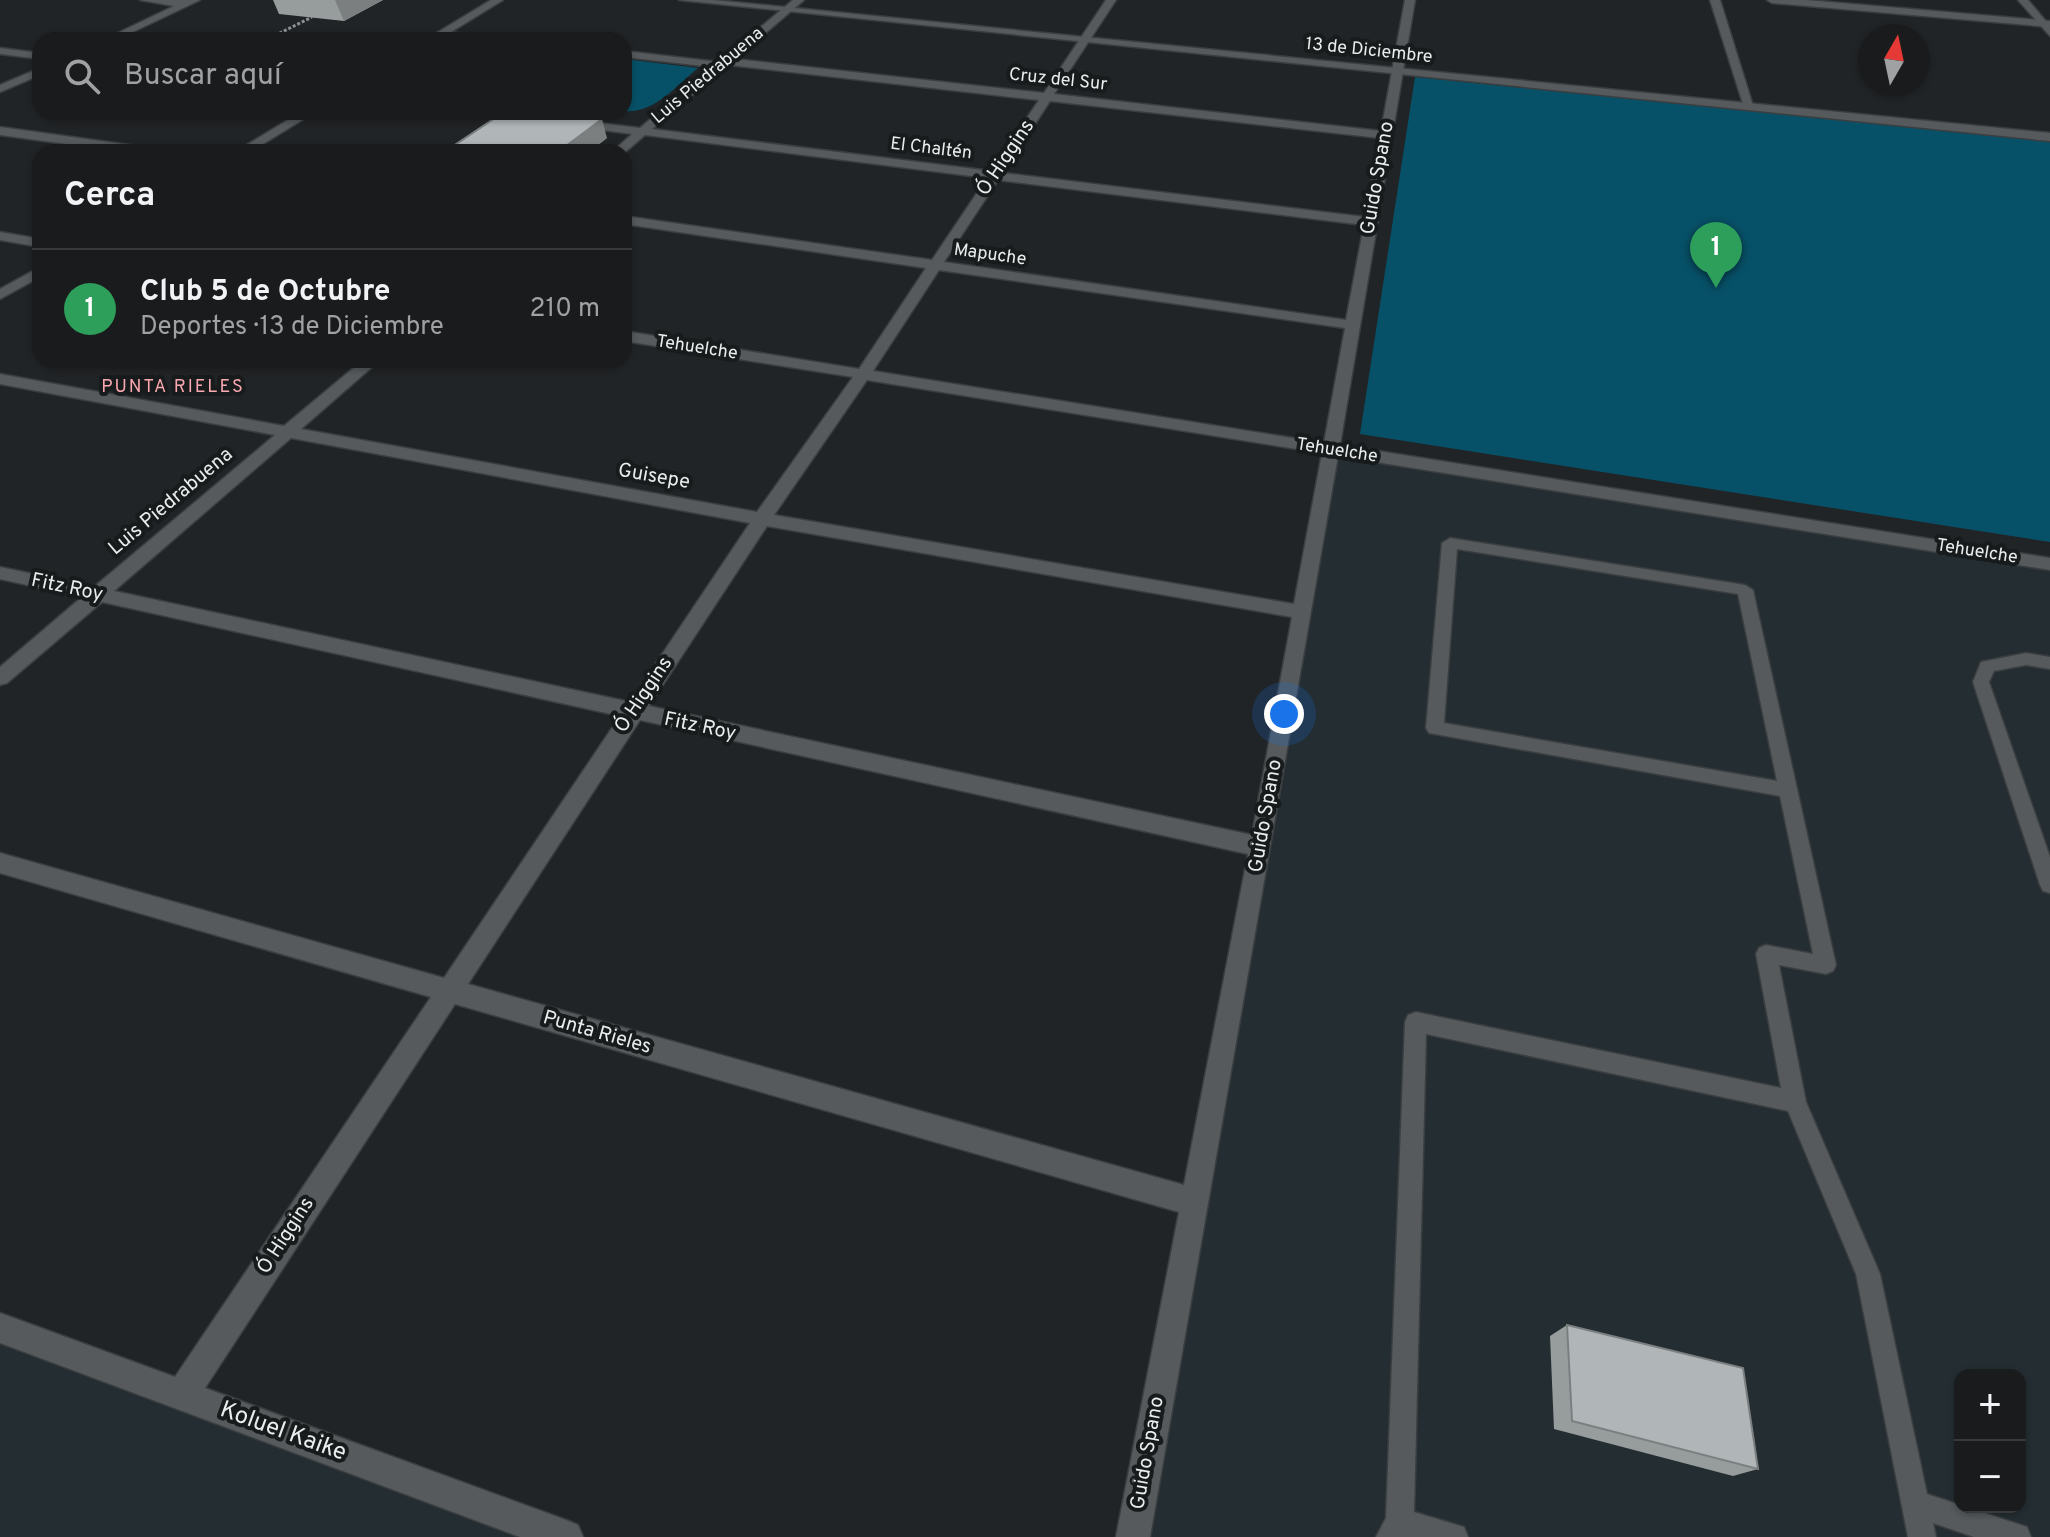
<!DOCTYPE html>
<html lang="es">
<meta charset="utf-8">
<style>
:root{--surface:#191b1c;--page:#262829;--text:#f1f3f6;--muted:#9fa1a3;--line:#37393b;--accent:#f49aa4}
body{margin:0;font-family:Overpass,sans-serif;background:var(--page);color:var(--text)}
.controls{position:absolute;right:24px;bottom:24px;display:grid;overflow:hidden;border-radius:16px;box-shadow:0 2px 6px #0004}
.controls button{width:72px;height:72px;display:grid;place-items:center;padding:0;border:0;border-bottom:2px solid var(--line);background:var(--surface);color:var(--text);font:40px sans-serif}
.compass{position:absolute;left:1858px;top:24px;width:72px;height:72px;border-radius:50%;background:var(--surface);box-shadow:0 2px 6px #0004;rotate:9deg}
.you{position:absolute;left:1284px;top:714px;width:28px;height:28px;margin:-20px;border:6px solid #fff;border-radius:50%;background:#1a73e8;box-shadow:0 0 0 12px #1a73e833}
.badge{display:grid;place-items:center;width:52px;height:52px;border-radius:50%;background:var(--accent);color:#fff;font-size:26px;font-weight:700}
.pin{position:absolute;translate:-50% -66px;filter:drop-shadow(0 2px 4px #0008)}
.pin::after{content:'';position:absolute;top:42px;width:28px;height:24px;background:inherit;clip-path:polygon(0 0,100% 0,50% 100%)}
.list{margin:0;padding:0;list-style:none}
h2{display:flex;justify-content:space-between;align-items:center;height:104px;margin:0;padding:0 32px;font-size:34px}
h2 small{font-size:26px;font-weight:400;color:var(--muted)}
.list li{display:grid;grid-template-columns:52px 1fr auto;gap:24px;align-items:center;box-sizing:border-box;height:120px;padding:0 32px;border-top:2px solid var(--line)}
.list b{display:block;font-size:30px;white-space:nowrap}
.list p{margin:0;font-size:26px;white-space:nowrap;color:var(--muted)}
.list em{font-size:26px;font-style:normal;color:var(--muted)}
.icon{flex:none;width:44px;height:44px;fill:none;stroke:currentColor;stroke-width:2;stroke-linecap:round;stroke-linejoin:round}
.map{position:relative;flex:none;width:2050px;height:1537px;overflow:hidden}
.search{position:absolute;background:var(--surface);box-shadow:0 2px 6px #0004;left:32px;top:32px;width:600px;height:88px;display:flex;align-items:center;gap:20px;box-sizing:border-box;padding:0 28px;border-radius:24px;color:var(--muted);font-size:30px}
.panel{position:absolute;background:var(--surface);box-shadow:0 2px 6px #0004;left:32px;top:144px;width:600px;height:224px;border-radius:24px}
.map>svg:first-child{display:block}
.built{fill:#242e32;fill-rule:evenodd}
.green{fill:#075168}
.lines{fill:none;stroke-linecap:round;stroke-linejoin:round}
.service-casing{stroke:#3b3e40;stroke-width:3}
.minor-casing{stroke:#3b3e40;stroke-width:3}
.tertiary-casing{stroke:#3b3e40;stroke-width:3}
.path{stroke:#8e9192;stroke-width:3;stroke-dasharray:3 2;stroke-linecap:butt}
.service{fill:#565a5c;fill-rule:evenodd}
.minor{fill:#565a5c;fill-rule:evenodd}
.tertiary{fill:#565a5c;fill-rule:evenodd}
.wall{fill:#979c9d}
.shaded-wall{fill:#7b7f80}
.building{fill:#b0b5b7;stroke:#7b7f80;stroke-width:2}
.labels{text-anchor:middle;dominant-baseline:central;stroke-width:8;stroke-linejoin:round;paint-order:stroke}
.far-street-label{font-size:18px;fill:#eaeced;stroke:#171b1c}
.far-neighbourhood-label{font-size:18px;letter-spacing:2px;fill:#fca8b1;stroke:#171b1c}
.street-label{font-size:20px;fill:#eaeced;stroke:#171b1c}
.near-street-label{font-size:24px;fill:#eaeced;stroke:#171b1c}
</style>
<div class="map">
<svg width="2050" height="1537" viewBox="0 0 2050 1537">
<rect width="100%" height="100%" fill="#212426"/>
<g class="built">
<path d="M1329,450L2050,564V1537H1133ZM1960,1375H2020V1507H1960Z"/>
<path d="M0,1328L566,1537H0Z"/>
</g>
<g class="green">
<path d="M624,59L698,68C676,86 654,114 624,111Z"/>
<path d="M1415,77L2050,141V542L1360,434Z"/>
</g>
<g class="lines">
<g class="service-casing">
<g id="service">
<path d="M1450,538L1745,585L1753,590L1836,965L1833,971L1826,974L1779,965L1806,1102L1880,1274L1927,1494L2027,1527L2031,1537H1974L1933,1523L1936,1537H1908L1856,1274L1788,1111L1426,1034L1414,1512L1464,1527L1468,1537H1376L1386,1518L1405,1022L1408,1015L1416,1012L1781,1088L1756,954L1759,948L1766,945L1813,954L1780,796L1429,733L1426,728L1442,543ZM1457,549L1738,594L1777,781L1444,723Z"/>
<path d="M2026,653L2050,657V669L2026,665L1994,671L1989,682L2050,857V893L2043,891L2040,885L1973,682L1981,662Z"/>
</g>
</g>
<g class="minor-casing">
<g id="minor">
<path d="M140,0H200L116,40H103L174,6Z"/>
<path d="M491,0H503L451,32L498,40L442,37L425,40Z"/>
<path d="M793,0H804L735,59L1044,93L1106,0H1116L1054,94L1381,131L1405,0H1415L1340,445L2050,558V570L1338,456L1150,1537H1116L1179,1212L455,1004L205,1388L566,1520L578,1525L583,1537H520L0,1343V1313L175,1377L431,997L0,873V853L444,978L620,716L102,602L7,683L0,685V667L82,597L0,579V567L94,587L275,435L0,384V374L284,426L363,360H380L301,429L757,512L853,377L624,341V331L859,369L926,268L624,224V216L932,260L987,178L645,135L624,153L612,152L632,134L574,126L568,123L574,120L640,128L712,67L624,57V51L719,62ZM729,65L1039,100L991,171L652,129ZM1050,101L1380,138L1365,217L1003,173ZM998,180L1364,225L1346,320L944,262ZM939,270L1345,328L1324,443L873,371ZM867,380L1322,453L1294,604L774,515ZM291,438L750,523L630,702L114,591ZM767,526L1292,617L1252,835L649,706ZM640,720L1248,854L1184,1185L468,984Z"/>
<path d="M1710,0H1720L1754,109L1744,107Z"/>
<path d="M1767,0H1806L2050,21V27L1772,3Z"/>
<path d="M0,48L40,53V59L0,54Z"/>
<path d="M40,68V75L0,92V85Z"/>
<path d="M301,112H315L250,152H235Z"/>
<path d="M480,112H514L533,117L527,120Z"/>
<path d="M0,127L151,148L157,152H125L0,135Z"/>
<path d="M0,232L40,239V247L0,240Z"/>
<path d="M40,267V277L0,299V289Z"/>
</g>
</g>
<g class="tertiary-casing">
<g id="tertiary">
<path d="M679,0H713L2050,133V141Z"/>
<path d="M2018,0H2028L2050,26V36Z"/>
</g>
</g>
<path class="path" d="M266,40L312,17"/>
<use href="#service" class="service"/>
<use href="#minor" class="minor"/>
<use href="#tertiary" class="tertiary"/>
</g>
<g class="wall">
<path d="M273,0H383L344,21L279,14Z"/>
<path d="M607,138L589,152H453L452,147Z"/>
<path d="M1567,1325L1758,1469L1733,1476L1554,1429L1550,1336Z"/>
</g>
<g class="shaded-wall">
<path d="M335,0H383L344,21Z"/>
<path d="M602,119L607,138L589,152H558Z"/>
</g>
<g class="building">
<path d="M504,112H549L602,119L558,152H487L452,147Z"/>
<path d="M1567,1325L1743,1368L1758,1469L1572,1421Z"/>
</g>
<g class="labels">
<g class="far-street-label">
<text transform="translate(1369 51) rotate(6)">13 de Diciembre</text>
<text transform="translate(708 76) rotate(-40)">Luis Piedrabuena</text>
<text transform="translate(1058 80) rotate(6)">Cruz del Sur</text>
<text transform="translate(931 149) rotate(7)">El Chaltén</text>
<text transform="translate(990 255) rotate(8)">Mapuche</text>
<text transform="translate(697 348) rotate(9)">Tehuelche</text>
<text transform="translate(1337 451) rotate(9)">Tehuelche</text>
<text transform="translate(1977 552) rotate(9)">Tehuelche</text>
</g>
<g class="far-neighbourhood-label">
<text x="173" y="387">PUNTA RIELES</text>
</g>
<g class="street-label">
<text transform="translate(1006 158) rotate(-56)">O´ Higgins</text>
<text transform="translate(1378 178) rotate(-80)">Guido Spano</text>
<text transform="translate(654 477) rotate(10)">Guisepe</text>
<text transform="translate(171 502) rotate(-40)">Luis Piedrabuena</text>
<text transform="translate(67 588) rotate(12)">Fitz Roy</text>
<text transform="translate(644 695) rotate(-56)">O´ Higgins</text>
<text transform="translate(700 727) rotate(12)">Fitz Roy</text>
<text transform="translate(1266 816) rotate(-80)">Guido Spano</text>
<text transform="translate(597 1033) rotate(16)">Punta Rieles</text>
<text transform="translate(286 1236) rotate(-57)">O´ Higgins</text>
<text transform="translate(1148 1453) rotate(-80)">Guido Spano</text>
</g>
<g class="near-street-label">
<text transform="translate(283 1432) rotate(20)">Koluel Kaike</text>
</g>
</g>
</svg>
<div class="controls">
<button>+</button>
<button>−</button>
</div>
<svg class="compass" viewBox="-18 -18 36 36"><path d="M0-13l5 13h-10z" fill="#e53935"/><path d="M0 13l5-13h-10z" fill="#9fa1a3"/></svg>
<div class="you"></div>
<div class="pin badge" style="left:1716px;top:288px;background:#2e9e5b">1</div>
<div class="search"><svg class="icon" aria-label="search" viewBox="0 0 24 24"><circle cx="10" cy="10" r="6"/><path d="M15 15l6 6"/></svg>Buscar aquí</div>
<section class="panel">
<h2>Cerca<small></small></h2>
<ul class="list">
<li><span class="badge" style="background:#2e9e5b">1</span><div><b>Club 5 de Octubre</b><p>Deportes · 13 de Diciembre</p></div><em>210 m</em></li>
</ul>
</section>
</div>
